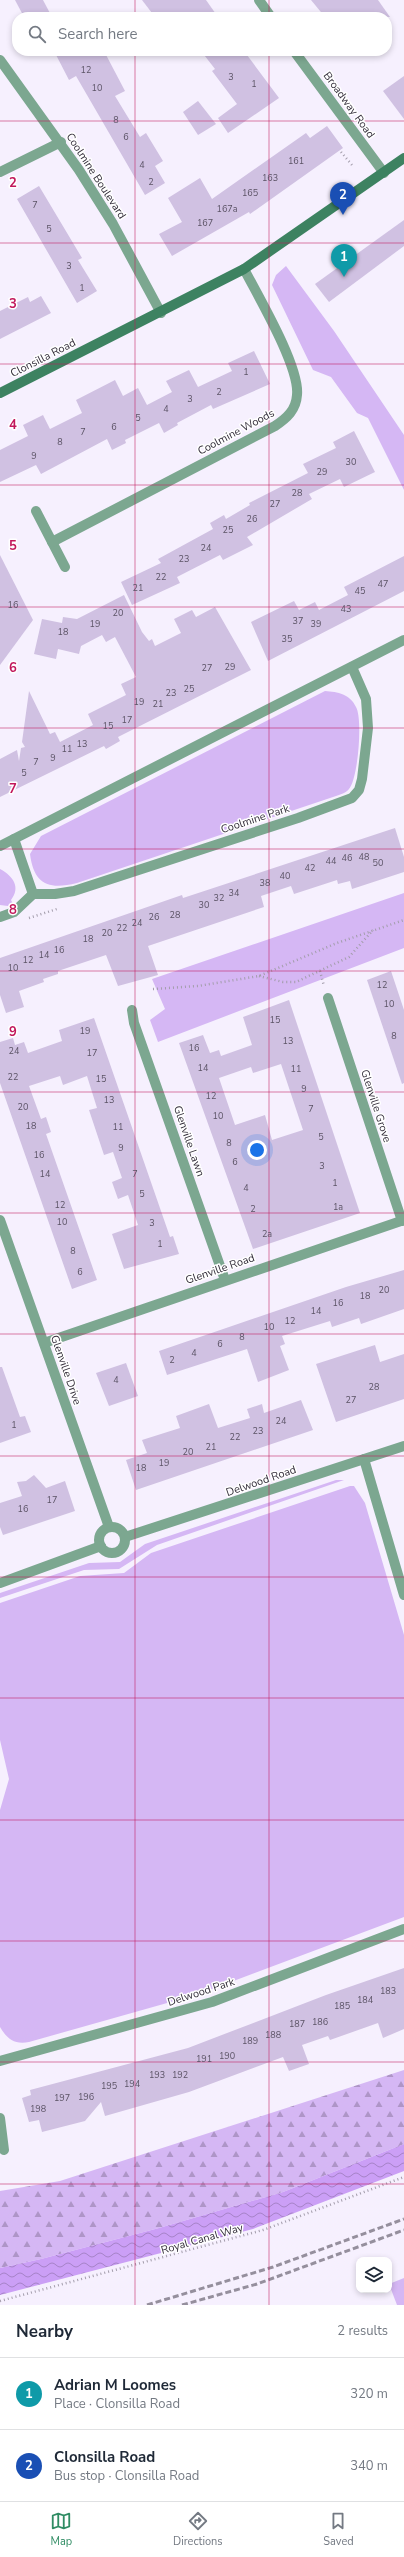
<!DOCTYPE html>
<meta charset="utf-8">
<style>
:root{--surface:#fff;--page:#f6f6f7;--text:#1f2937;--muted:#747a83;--line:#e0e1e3;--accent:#2f8c63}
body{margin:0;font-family:"Nunito Sans",sans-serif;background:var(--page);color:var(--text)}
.controls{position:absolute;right:12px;bottom:12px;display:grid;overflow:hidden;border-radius:8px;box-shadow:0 2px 6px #0003}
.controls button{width:36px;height:36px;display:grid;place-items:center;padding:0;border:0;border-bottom:1px solid var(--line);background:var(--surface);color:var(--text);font:20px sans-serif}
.you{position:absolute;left:257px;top:1150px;width:14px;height:14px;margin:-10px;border:3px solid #fff;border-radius:50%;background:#1a73e8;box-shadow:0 0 0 6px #1a73e833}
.badge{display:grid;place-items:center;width:26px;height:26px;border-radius:50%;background:var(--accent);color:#fff;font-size:13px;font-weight:700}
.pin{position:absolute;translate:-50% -33px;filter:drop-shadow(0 1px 2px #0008)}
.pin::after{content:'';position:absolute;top:21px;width:14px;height:12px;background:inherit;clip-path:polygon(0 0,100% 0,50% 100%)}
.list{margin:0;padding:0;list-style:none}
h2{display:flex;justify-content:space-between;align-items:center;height:52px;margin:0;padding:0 16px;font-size:17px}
h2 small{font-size:13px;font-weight:400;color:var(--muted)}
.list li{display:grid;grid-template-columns:26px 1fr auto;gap:12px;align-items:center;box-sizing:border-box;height:72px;padding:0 16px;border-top:1px solid var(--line)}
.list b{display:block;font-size:15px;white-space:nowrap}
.list p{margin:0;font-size:13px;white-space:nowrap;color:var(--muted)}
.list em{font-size:13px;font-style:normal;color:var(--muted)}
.icon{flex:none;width:22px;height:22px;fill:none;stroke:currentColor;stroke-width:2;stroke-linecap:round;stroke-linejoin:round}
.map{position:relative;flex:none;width:404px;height:2305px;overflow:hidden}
.search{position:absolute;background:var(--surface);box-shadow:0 2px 6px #0003;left:12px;right:12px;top:12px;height:44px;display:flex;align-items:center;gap:10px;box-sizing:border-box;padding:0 14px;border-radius:16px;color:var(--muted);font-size:15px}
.sheet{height:196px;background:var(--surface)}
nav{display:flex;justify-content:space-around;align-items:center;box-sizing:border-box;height:56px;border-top:1px solid var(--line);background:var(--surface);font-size:11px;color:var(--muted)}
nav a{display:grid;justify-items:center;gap:2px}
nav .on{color:var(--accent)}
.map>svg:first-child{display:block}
.green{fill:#d5b7f4}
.forest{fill:url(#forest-firs)}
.water{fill:url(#water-waves)}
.building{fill:#d0c1e2;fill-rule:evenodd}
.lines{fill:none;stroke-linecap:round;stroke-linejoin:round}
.path{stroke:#a39dab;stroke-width:2.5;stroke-dasharray:1 3;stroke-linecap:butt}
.street{stroke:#7ca790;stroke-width:10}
.secondary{stroke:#3d8261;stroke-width:10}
.rail{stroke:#958f9d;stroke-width:3;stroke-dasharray:6 3;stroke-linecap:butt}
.grid{fill:none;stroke:#c2185b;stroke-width:1;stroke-opacity:0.55}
.labels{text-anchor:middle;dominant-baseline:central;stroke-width:3;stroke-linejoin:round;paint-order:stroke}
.number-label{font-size:9px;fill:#5b5365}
.street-label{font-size:11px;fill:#342e3b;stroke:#fff}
.grid-label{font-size:13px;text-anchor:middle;font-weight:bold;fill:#c2185b;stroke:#fff;stroke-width:3;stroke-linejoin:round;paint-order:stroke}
</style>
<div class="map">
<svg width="404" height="2305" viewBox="0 0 404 2305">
<defs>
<pattern id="forest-firs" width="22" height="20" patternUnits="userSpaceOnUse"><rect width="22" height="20" fill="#d5b7f4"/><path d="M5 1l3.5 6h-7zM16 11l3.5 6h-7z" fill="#ae95c7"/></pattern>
<pattern id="water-waves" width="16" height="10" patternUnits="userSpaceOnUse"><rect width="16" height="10" fill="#cb9ff6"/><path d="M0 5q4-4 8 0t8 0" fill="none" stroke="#a682c8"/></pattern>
</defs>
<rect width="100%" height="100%" fill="#f6f0fe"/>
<g class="green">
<path d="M286,266L334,331L404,435V490L368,418L357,413L331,377L313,370L272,285L276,275Z"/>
<path d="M325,691C338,692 350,694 356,707C363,719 358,779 349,789C347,792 342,794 339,795L77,883C49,890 34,885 30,854L41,836Z"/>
<path d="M0,869C13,876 21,887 11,900L13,904L8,906L0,905Z"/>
<path d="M404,893V948L158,1042L150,1020L165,1009L152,979Z"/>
<path d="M336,1480H344L157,1545L119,1569L84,1570L0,1598V1593L89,1563L120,1562L145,1544Z"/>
<path d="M350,1486H354L365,1503L404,1635V1917L199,1994L29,2042C15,2045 7,2039 0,2027V1810L9,1779L0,1740V1603L80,1576L124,1573L151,1553Z"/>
<path d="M404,2278V2305H397L389,2284Z"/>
</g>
<path class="forest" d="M404,2070V2144L283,2192L159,2228L41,2259L0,2268V2191L60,2181Z"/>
<path class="water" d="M404,2144V2171L253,2229L0,2295V2268L41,2259L159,2228L283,2192Z"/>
<g class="building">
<path d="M15,0H43L52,17H24Z"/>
<path d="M142,0H206L218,17H155Z"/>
<path d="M311,0H378L390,17H325Z"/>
<path d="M54,51H104L125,91L115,96L140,137L146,133L163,161L155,166L165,183L145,195L76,76L69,80Z"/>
<path d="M201,51H244L279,98L228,133L218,118L237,104L212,71L215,69Z"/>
<path d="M404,76V119L383,91Z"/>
<path d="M198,101L216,124L198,135L183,112Z"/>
<path d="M327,126L343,148L250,214L249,212L172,256L159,234L182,222L168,198L200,178L212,199L306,133L310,138Z"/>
<path d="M39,186L82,258L78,260L97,291L77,303L17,199Z"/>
<path d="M404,220V246L329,302L315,284Z"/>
<path d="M41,296L51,313L0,339V311L28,297L30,302Z"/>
<path d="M254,351L270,384L213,409L211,405L177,423L178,425L164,433L159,423L125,440L126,443L112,450L107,439L41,474L36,465L0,482V450L28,436L23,425L43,415L50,429L82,413L76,400L115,380L123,396L138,388L147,405L172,392L166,381L189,370L198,387L232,371L228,363Z"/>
<path d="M354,431L375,472L344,487L340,479L309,494L312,499L247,537L253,545L223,560L220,555L177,577L180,583L132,605L121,582L161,563L158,559L213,529L210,523L224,515L226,519L250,505L249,503L308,473L303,464L336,448L333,442Z"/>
<path d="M0,555L33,620L0,665Z"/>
<path d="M404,556V591L268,661L251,622L294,601L299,610L315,602L319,610L348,595L344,587Z"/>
<path d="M124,595L142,632L149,641L152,639L155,646L181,633L174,619L192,610L196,617L215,607L251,670L118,737L120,741L106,749L104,746L0,797V759L17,750L19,761L21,748L25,747L22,742L29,691L50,734L55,732L60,742L93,725L88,714L126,695L121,684L136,677L115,637L106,642L102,635L81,646L79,654L58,649L56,659L34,654L42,619L62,623L63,617L77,619Z"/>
<path d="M395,828L404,857V872L352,889L350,881L338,884L337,880L294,894L291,886L261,896L264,907L148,946L158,975L118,986L106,955L58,971V974L43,979L44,982L19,991L24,1007L6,1013L0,995V958L182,895L183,898Z"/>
<path d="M391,971L404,1010V1083L402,1084L367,980Z"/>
<path d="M289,1000L360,1213L253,1249L179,1043L203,1035L210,1053L219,1050L221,1056L252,1045L243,1017ZM281,1064L303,1130L272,1140L265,1115L235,1125L219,1078L251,1067L253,1073Z"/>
<path d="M94,1018L170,1237L173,1236L179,1254L124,1269L112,1234L138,1225L128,1195L118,1199L112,1182L122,1178L113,1152L104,1155L89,1110L97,1108L87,1076L63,1085L60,1076L29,1086L41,1119L46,1117L51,1132L46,1134L97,1280L72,1289L0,1083V1042L13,1038L15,1045L24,1042L28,1053L62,1041L59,1030Z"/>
<path d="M404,1270V1309L361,1324L359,1318L332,1327L330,1321L282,1336L285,1344L280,1346L289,1370L258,1382L247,1349L167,1375L159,1351L346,1287Z"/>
<path d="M375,1345L380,1362L404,1354V1399L336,1422L316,1364Z"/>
<path d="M126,1363L138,1396L109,1406L96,1373Z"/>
<path d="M0,1367H2L20,1417L25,1416L31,1432L0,1443Z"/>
<path d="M301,1400L313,1430L136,1490L126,1460L147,1453L142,1440L180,1428L176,1416L209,1404L218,1428L250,1418L247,1409L262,1404L264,1413Z"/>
<path d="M34,1475L46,1488L65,1481L75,1511L3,1535L0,1527V1503L22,1496L17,1482L26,1481Z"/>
<path d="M404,1968V2029L383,2038L378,2023L330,2040L328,2036L302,2045L309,2064L289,2071L283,2057L189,2092L105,2116L101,2102L85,2121L42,2132L39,2120L29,2122L22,2098L31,2095L30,2090L188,2048L326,1995Z"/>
</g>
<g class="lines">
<g class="path">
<path d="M341,152L352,165"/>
<path d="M29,918L57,909"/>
<path d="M320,971L324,986"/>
<path d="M259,976L283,982H296L349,957L373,930"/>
<path d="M153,989L198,986L259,976L337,943L404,920"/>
<path d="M0,2301L263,2230L404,2177"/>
</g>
<g class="street">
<path d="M259,0L271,17"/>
<path d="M294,51L384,173"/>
<path d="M0,60L79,170L113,224L161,313"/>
<path d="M0,172L61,142"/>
<path d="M36,511L65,567"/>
<path d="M52,542L275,426C287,418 296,410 297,395C300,367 258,296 244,269"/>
<path d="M14,839L33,894"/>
<path d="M0,846L404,640"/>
<path d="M0,917L14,912L33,894H55L74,891L298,818L352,798L359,790L362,779L368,728L366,699L352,667"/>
<path d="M328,998L402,1221"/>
<path d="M132,1010L134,1023L225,1280"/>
<path d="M0,1220L109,1527"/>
<path d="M44,1343L404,1220"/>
<path d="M364,1459L404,1595"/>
<circle cx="112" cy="1540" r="13"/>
<path d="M125,1537L404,1446"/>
<path d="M0,1583L101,1546"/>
<path d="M0,2061L212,2002L404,1929"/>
<path d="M0,2118L4,2150"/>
</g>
<path class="secondary" d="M0,393L244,269L404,158"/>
<g class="rail">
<path d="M147,2305L273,2267L404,2219"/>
<path d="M182,2305L257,2284L404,2230"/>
</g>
</g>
<path class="grid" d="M135,0V17M269,0V17M135,51V2305M269,51V2305M0,121H404M0,243H404M0,364H404M0,485H404M0,607H404M0,728H404M0,849H404M0,971H404M0,1092H404M0,1213H404M0,1334H404M0,1456H404M0,1577H404M0,1698H404M0,1820H404M0,1941H404M0,2062H404M0,2184H404"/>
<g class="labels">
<g class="number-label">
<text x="86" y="70">12</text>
<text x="231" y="77">3</text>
<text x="254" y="84">1</text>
<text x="97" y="88">10</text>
<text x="116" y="120">8</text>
<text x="126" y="137">6</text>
<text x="296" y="161">161</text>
<text x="142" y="165">4</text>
<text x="270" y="178">163</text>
<text x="151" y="182">2</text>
<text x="250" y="193">165</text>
<text x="35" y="205">7</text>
<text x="227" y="209">167a</text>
<text x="205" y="223">167</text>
<text x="49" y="229">5</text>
<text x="69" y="266">3</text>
<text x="82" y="288">1</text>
<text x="246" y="372">1</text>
<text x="219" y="392">2</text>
<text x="190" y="399">3</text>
<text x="166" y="409">4</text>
<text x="138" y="418">5</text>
<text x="114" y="427">6</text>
<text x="83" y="432">7</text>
<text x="60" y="442">8</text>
<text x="34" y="456">9</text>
<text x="351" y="462">30</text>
<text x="322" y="472">29</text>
<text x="297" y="493">28</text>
<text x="275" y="504">27</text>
<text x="252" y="519">26</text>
<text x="228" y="530">25</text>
<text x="206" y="548">24</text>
<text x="184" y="559">23</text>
<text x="161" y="577">22</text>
<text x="383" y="584">47</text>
<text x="138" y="588">21</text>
<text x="360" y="591">45</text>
<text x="13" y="605">16</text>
<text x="346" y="609">43</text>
<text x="118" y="613">20</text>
<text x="298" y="621">37</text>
<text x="95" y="624">19</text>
<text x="316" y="624">39</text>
<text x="63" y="632">18</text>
<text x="287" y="639">35</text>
<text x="230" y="667">29</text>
<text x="207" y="668">27</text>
<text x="189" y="689">25</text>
<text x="171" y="693">23</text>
<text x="139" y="702">19</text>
<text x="158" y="704">21</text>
<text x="127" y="720">17</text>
<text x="108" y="726">15</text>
<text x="82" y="744">13</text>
<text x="67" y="749">11</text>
<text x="53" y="758">9</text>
<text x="36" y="762">7</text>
<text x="24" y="773">5</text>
<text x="364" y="857">48</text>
<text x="347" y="858">46</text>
<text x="331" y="861">44</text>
<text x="378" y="863">50</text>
<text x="310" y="868">42</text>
<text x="285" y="876">40</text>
<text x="265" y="883">38</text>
<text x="234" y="893">34</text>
<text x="219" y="898">32</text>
<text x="204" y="905">30</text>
<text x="175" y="915">28</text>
<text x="154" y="917">26</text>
<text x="137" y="923">24</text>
<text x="122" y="928">22</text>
<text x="107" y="933">20</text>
<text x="88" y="939">18</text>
<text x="59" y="950">16</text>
<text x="44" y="955">14</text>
<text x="28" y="960">12</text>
<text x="13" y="968">10</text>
<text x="382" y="985">12</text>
<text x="389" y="1004">10</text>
<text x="275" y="1020">15</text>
<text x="85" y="1031">19</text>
<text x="394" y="1036">8</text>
<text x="288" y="1041">13</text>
<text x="194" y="1048">16</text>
<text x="14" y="1051">24</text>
<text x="92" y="1053">17</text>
<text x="203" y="1068">14</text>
<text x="296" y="1069">11</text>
<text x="13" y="1077">22</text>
<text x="101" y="1079">15</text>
<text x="304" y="1089">9</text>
<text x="211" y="1096">12</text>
<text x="109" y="1100">13</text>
<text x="23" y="1107">20</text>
<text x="311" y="1109">7</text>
<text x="218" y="1116">10</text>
<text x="31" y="1126">18</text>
<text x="118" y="1127">11</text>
<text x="321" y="1137">5</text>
<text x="229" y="1143">8</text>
<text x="121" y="1148">9</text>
<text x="39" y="1155">16</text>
<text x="235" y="1162">6</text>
<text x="322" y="1166">3</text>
<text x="45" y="1174">14</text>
<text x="135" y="1174">7</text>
<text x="335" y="1183">1</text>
<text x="246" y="1188">4</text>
<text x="142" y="1194">5</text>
<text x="60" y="1205">12</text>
<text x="338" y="1207">1a</text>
<text x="253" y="1209">2</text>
<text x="62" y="1222">10</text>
<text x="152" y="1223">3</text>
<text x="267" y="1234">2a</text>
<text x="160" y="1244">1</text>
<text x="73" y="1251">8</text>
<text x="80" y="1272">6</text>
<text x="384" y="1290">20</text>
<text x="365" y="1296">18</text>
<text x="338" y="1303">16</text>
<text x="316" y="1311">14</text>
<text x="290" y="1321">12</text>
<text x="269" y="1327">10</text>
<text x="242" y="1337">8</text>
<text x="220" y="1344">6</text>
<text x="194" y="1353">4</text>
<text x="172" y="1360">2</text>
<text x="116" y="1380">4</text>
<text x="374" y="1387">28</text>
<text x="351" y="1400">27</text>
<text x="281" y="1421">24</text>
<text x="14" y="1425">1</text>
<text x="258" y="1431">23</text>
<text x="235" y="1437">22</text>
<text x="211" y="1447">21</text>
<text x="188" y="1452">20</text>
<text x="164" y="1463">19</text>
<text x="141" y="1468">18</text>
<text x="52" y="1500">17</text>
<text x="23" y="1509">16</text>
<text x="388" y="1991">183</text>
<text x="365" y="2000">184</text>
<text x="342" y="2006">185</text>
<text x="320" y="2022">186</text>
<text x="297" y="2024">187</text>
<text x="273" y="2035">188</text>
<text x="250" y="2041">189</text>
<text x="227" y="2056">190</text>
<text x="204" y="2059">191</text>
<text x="157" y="2075">193</text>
<text x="180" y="2075">192</text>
<text x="132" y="2084">194</text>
<text x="109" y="2086">195</text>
<text x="86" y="2097">196</text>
<text x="62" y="2098">197</text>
<text x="38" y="2109">198</text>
</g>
<g class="street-label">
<text transform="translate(349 105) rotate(54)">Broadway Road</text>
<text transform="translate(96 176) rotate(57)">Coolmine Boulevard</text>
<text transform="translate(43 358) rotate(-27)">Clonsilla Road</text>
<text transform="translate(236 432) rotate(-28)">Coolmine Woods</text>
<text transform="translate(255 819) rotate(-18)">Coolmine Park</text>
<text transform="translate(376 1106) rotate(72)">Glenville Grove</text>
<text transform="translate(189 1141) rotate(71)">Glenville Lawn</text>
<text transform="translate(220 1269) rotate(-19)">Glenville Road</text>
<text transform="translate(66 1370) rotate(71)">Glenville Drive</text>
<text transform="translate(261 1481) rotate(-19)">Delwood Road</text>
<text transform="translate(201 1992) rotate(-18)">Delwood Park</text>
<text transform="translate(202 2239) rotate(-16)">Royal Canal Way</text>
</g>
</g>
<g class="grid-label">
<text x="13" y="187">2</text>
<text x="13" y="308">3</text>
<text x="13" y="429">4</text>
<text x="13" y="550">5</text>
<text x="13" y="672">6</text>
<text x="13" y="793">7</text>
<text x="13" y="914">8</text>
<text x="13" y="1036">9</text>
</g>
</svg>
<div class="controls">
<button><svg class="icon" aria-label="layers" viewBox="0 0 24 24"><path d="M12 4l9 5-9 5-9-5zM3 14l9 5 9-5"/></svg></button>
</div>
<div class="you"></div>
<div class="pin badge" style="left:344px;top:277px;background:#0f9aa8">1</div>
<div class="pin badge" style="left:343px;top:215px;background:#1a4fb4">2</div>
<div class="search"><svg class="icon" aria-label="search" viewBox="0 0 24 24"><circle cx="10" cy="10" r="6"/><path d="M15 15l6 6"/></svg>Search here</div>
</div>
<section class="sheet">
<h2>Nearby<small>2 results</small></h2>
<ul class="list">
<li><span class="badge" style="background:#0f9aa8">1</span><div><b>Adrian M Loomes</b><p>Place · Clonsilla Road</p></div><em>320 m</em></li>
<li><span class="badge" style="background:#1a4fb4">2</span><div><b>Clonsilla Road</b><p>Bus stop · Clonsilla Road</p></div><em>340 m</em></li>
</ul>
</section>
<nav>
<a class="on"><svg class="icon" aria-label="map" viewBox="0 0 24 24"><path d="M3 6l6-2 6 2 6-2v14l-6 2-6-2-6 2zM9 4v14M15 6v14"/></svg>Map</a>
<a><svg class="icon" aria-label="directions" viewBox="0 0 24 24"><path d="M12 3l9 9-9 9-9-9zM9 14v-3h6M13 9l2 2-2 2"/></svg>Directions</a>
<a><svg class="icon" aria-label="saved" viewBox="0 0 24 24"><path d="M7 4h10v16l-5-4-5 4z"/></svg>Saved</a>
</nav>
